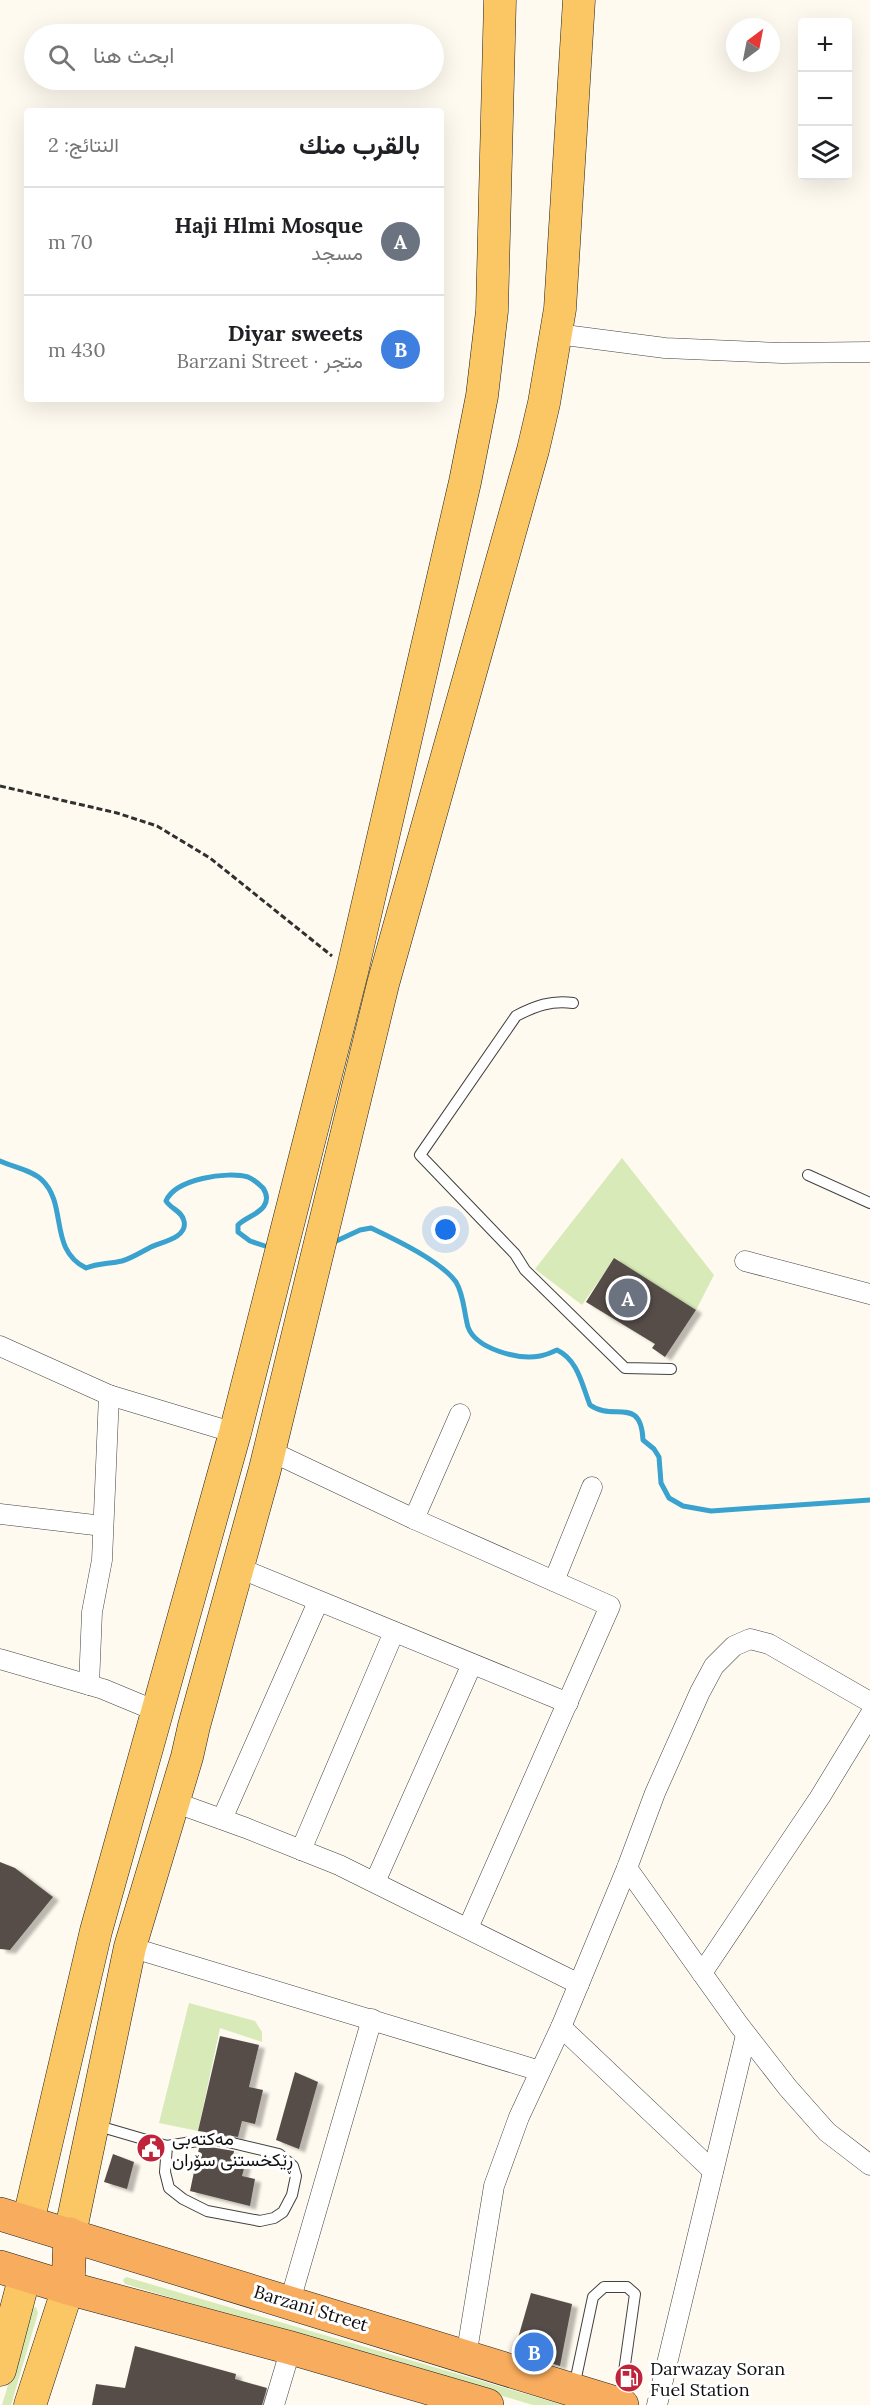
<!DOCTYPE html>
<html lang="ar">
<meta charset="utf-8">
<style>
:root{--surface:#fff;--page:#f2f2f2;--text:#202124;--muted:#757577;--line:#e0e0e0;--accent:#2563eb}
body{margin:0;font-family:Lora,Vazirmatn,serif;background:var(--page);color:var(--text);direction:rtl}
.controls{position:absolute;right:18px;top:18px;display:grid;overflow:hidden;border-radius:6px;box-shadow:0 6px 24px #0002}
.controls button{width:54px;height:54px;display:grid;place-items:center;padding:0;border:0;border-bottom:2px solid var(--line);background:var(--surface);color:var(--text);font:30px sans-serif}
.compass{position:absolute;left:726px;top:18px;width:54px;height:54px;border-radius:50%;background:var(--surface);box-shadow:0 6px 24px #0002;rotate:32deg}
.you{position:absolute;left:446px;top:1230px;width:21px;height:21px;margin:-15px;border:4px solid #fff;border-radius:50%;background:#1a73e8;box-shadow:0 0 0 9px #1a73e833}
.badge{display:grid;place-items:center;width:39px;height:39px;border-radius:50%;background:var(--accent);color:#fff;font-size:20px;font-weight:700}
.pin{position:absolute;translate:-50% -50%;border:3px solid #fff;box-shadow:0 2px 6px #0006}
.list{margin:0;padding:0;list-style:none}
h2{display:flex;justify-content:space-between;align-items:center;height:78px;margin:0;padding:0 24px;font-size:26px}
h2 small{font-size:20px;font-weight:400;color:var(--muted)}
.list li{display:grid;grid-template-columns:39px 1fr auto;gap:18px;align-items:center;box-sizing:border-box;height:108px;padding:0 24px;border-top:2px solid var(--line)}
.list b{display:block;font-size:22px;white-space:nowrap}
.list p{margin:0;font-size:20px;white-space:nowrap;color:var(--muted)}
.list em{font-size:20px;font-style:normal;color:var(--muted)}
.icon{flex:none;width:33px;height:33px;fill:none;stroke:currentColor;stroke-width:2;stroke-linecap:round;stroke-linejoin:round}
.map{position:relative;flex:none;width:870px;height:2405px;overflow:hidden;direction:ltr}
.search{position:absolute;background:var(--surface);box-shadow:0 6px 24px #0002;left:24px;top:24px;width:420px;height:66px;display:flex;align-items:center;gap:15px;box-sizing:border-box;padding:0 21px;border-radius:33px;color:var(--muted);font-size:22px}
.panel{position:absolute;background:var(--surface);box-shadow:0 6px 24px #0002;left:24px;top:108px;width:420px;height:294px;border-radius:6px;direction:rtl}
.map>svg:first-child{display:block}
.green{fill:#d7eab8}
.lines{fill:none;stroke-linecap:round;stroke-linejoin:round}
.stream{stroke:#39a2cf;stroke-width:5}
.building{fill:#574e4a;filter:url(#shadow)}
.service-casing{stroke:#414141;stroke-width:12}
.minor-casing{stroke:#414141;stroke-width:21}
.primary-casing{stroke:#1f1f1f;stroke-width:33}
.trunk-casing{stroke:#1f1f1f;stroke-width:34}
.path{stroke:#303030;stroke-width:3;stroke-dasharray:6 3;stroke-linecap:butt}
.service{stroke:#fff;stroke-width:10}
.minor{stroke:#fff;stroke-width:20}
.primary{stroke:#fac764;stroke-width:32}
.trunk{stroke:#f8ac5d;stroke-width:33}
.labels{text-anchor:middle;dominant-baseline:central;stroke-width:6;stroke-linejoin:round;paint-order:stroke}
.poi-label{font-size:18px;fill:#0e0e0e;stroke:#fff;text-anchor:start}
.street-label{font-size:18px;fill:#0e0e0e;stroke:#fff}
</style>
<div class="map">
<svg width="870" height="2405" viewBox="0 0 870 2405">
<defs>
<filter id="shadow"><feDropShadow dx="6" dy="3.5" stdDeviation="1.5" flood-color="#0004"/></filter>
</defs>
<rect width="100%" height="100%" fill="#fffaef"/>
<g class="green">
<path d="M622,1158L714,1275L696,1310L614,1259L582,1305L535,1269Z"/>
<path d="M189,2003L255,2021L262,2032V2042L220,2028L198,2131L159,2123Z"/>
<path d="M126,2277L564,2405H533L125,2284L123,2280Z"/>
<path d="M36,2307L38,2313L11,2405H2L31,2309Z"/>
</g>
<g class="lines">
<g class="stream">
<path d="M0,1161C13,1167 32,1170 42,1180C68,1205 48,1249 86,1268C98,1263 109,1264 122,1261C132,1258 141,1252 151,1247C161,1242 188,1238 184,1221C182,1211 171,1209 166,1201C175,1179 227,1171 248,1177C253,1179 259,1184 263,1188C267,1194 268,1200 264,1206C258,1215 246,1217 238,1225V1232L250,1241L265,1246"/>
<path d="M332,1243L360,1230L371,1228C394,1239 441,1261 456,1282C464,1295 464,1313 468,1327C476,1349 518,1360 540,1356C546,1355 552,1352 557,1350C578,1360 582,1385 590,1405C613,1422 641,1395 643,1440L654,1449L659,1457L661,1483L669,1498L683,1506L711,1511L870,1500"/>
</g>
</g>
<g class="building">
<path d="M614,1258L696,1310L665,1357L652,1348L655,1344L586,1302Z"/>
<path d="M0,1862L15,1868L53,1897L10,1950L0,1949Z"/>
<path d="M220,2036L259,2045L249,2087L263,2090L255,2124L242,2121L238,2137L198,2131Z"/>
<path d="M295,2072L318,2082L299,2149L276,2140Z"/>
<path d="M210,2147L234,2151L232,2162L245,2165L242,2176L255,2179L250,2206L190,2191L199,2148Z"/>
<path d="M113,2154L134,2162L127,2189L104,2182Z"/>
<path d="M531,2293L572,2304L560,2366L514,2352Z"/>
<path d="M135,2346L236,2374L235,2379L267,2388L262,2405H92L96,2384L125,2388Z"/>
</g>
<g class="lines">
<g class="service-casing">
<g id="service">
<path d="M573,1003C551,1000 535,1006 516,1016L420,1155L515,1254L525,1270L625,1368L671,1369"/>
<path d="M808,1175L870,1203"/>
<path d="M95,2125L167,2146L210,2139L224,2141L279,2154L293,2166L296,2176L292,2195L283,2212L274,2218L260,2221L207,2211L183,2199L169,2188L165,2172L167,2146"/>
<path d="M574,2387L593,2297L604,2287H627L635,2294L620,2400"/>
</g>
</g>
<g class="minor-casing">
<g id="minor">
<path d="M557,334L665,348L782,353L870,352"/>
<path d="M745,1261L870,1294"/>
<path d="M0,1346L109,1395L235,1433"/>
<path d="M268,1450L414,1519L610,1606L468,1928"/>
<path d="M0,1514L103,1526"/>
<path d="M414,1519L460,1414"/>
<path d="M239,1568L568,1703"/>
<path d="M554,1581L592,1487"/>
<path d="M0,1659L103,1689L156,1711"/>
<path d="M89,1685L92,1612L102,1560L109,1395"/>
<path d="M174,1802L246,1828L339,1865L579,1984"/>
<path d="M222,1819L318,1602"/>
<path d="M301,1850L394,1632"/>
<path d="M627,1868L739,2025L788,2088L827,2132L870,2165"/>
<path d="M375,1882L472,1664"/>
<path d="M130,1947L540,2071"/>
<path d="M702,1973L820,1797L870,1715"/>
<path d="M561,2027L713,2171"/>
<path d="M290,2301L372,2019"/>
<path d="M466,2357L494,2186L519,2117L561,2027L627,1868L655,1793L700,1692L714,1666L734,1646L750,1639L769,1644L870,1702"/>
<path d="M274,2405L291,2348"/>
<path d="M657,2405L746,2035"/>
</g>
</g>
<g class="primary-casing">
<g id="primary">
<path d="M28,2222L96,1931L235,1433L352,972L465,482L482,396L492,311L500,0"/>
<path d="M70,2234L130,1947L187,1757L194,1726L265,1469L383,984L533,450L544,403L560,309L579,0"/>
<path d="M0,2370L25,2275"/>
<path d="M30,2405L68,2288"/>
</g>
</g>
<g class="trunk-casing">
<g id="trunk">
<path d="M0,2214L622,2405"/>
<path d="M0,2267L68,2288L291,2348L487,2405"/>
<path d="M68,2288L70,2234"/>
</g>
</g>
<path class="path" d="M0,786L117,813L157,826L210,858L332,956"/>
<use href="#service" class="service"/>
<use href="#minor" class="minor"/>
<use href="#primary" class="primary"/>
<use href="#trunk" class="trunk"/>
</g>
<defs>
<g id="civic-disc" transform="scale(1.5)"><circle r="9.5" fill="#c0243a" stroke="#fff"/><path d="M-.6-6.5H3V-4.5H.6V-3L4-1V1h2V6H-6V1h2V-1L-.6-3ZM-1.2 2.5V6h2.4V2.5Z" fill="#fff"/></g>
<g id="fuel-disc" transform="scale(1.5)"><circle r="9.5" fill="#c0243a" stroke="#fff"/><path d="M-5.5-6h7V0h2V4h1.3V-2.5L3-4.5l.8-.8L6-3V5H2.5V1h-1V6h-7ZM-4.2-4.7v3.2H.2V-4.7Z" fill="#fff"/></g>
</defs>
<g fill-rule="evenodd">
<use href="#civic-disc" x="151" y="2148"/>
<use href="#fuel-disc" x="629" y="2378"/>
</g>
<g class="labels">
<g class="poi-label">
<text x="172" y="2138">مەکتەبی<tspan x="172" dy="21">ڕێکخستنی سۆران</tspan></text>
<text x="650" y="2368">Darwazay Soran<tspan x="650" dy="21">Fuel Station</tspan></text>
</g>
<g class="street-label">
<text transform="translate(311 2308) rotate(17)">Barzani Street</text>
</g>
</g>
</svg>
<div class="controls">
<button>+</button>
<button>−</button>
<button><svg class="icon" aria-label="layers" viewBox="0 0 24 24"><path d="M12 4l9 5-9 5-9-5zM3 14l9 5 9-5"/></svg></button>
</div>
<svg class="compass" viewBox="-18 -18 36 36"><path d="M0-13l5 13h-10z" fill="#e53935"/><path d="M0 13l5-13h-10z" fill="#757577"/></svg>
<div class="you"></div>
<div class="pin badge" style="left:628px;top:1298px;background:#6b7280">A</div>
<div class="pin badge" style="left:534px;top:2352px;background:#3f7fe0">B</div>
<div class="search"><svg class="icon" aria-label="search" viewBox="0 0 24 24"><circle cx="10" cy="10" r="6"/><path d="M15 15l6 6"/></svg>ابحث هنا</div>
<section class="panel">
<h2>بالقرب منك<small>النتائج: 2</small></h2>
<ul class="list">
<li><span class="badge" style="background:#6b7280">A</span><div><b>Haji Hlmi Mosque</b><p>مسجد</p></div><em>70 m</em></li>
<li><span class="badge" style="background:#3f7fe0">B</span><div><b>Diyar sweets</b><p>متجر · Barzani Street</p></div><em>430 m</em></li>
</ul>
</section>
</div>
